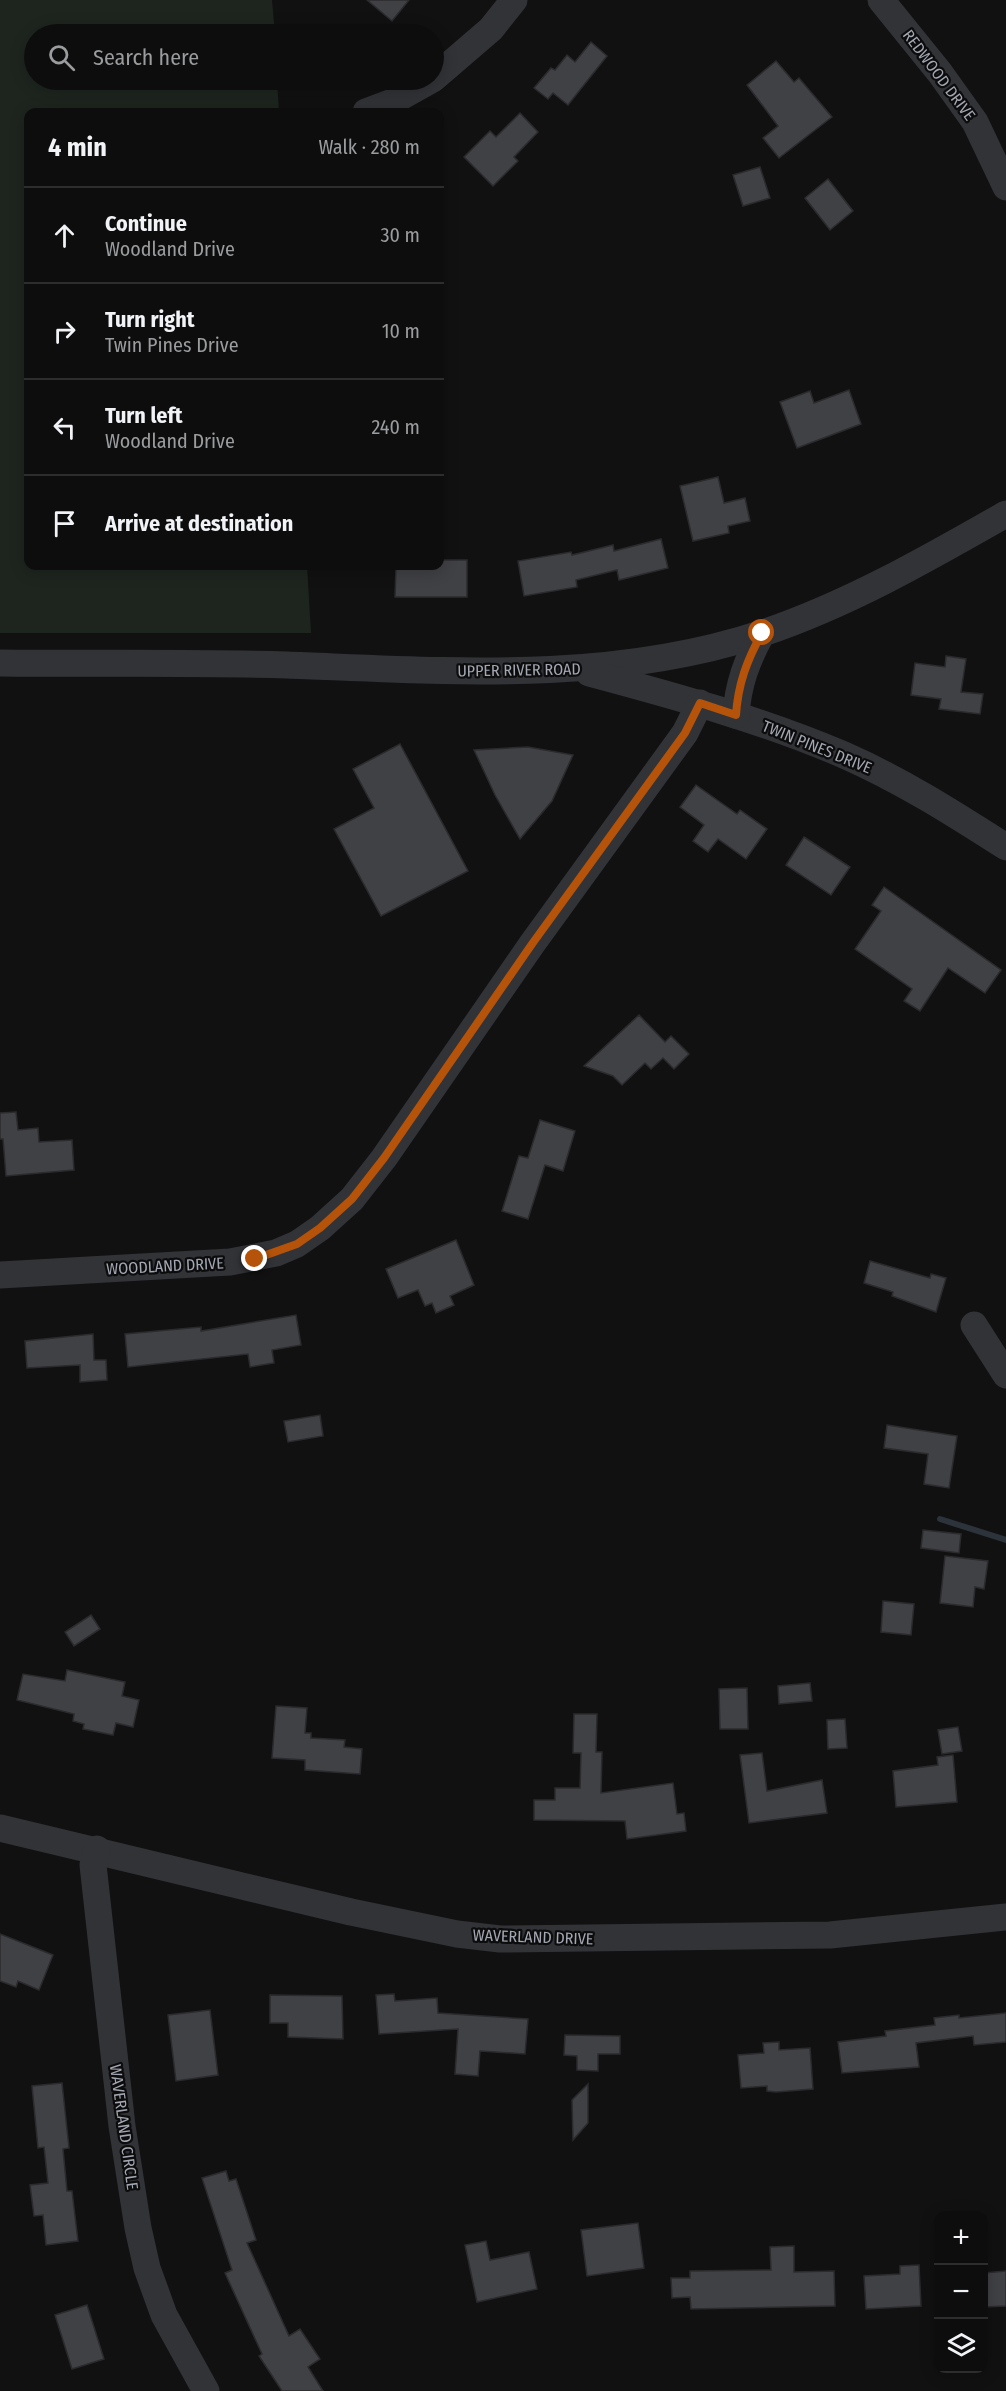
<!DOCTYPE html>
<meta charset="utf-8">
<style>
:root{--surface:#0d0d0e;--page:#1b1b1c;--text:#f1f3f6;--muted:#9a9c9e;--line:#2d2d2e}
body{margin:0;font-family:"Fira Sans Condensed",sans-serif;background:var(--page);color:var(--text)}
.controls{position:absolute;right:18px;bottom:18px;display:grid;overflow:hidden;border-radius:12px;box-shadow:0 3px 15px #0003}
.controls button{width:54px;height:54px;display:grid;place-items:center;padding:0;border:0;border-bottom:2px solid var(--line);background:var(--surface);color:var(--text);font:30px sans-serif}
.stop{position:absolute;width:18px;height:18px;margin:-14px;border:4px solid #b45309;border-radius:50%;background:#fff}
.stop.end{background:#b45309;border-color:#fff;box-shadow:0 2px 6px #0008}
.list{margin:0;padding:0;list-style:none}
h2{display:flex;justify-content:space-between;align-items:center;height:78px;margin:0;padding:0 24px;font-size:26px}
h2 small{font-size:20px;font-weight:400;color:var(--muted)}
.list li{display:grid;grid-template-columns:39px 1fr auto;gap:18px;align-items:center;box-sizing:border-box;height:96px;padding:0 24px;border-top:2px solid var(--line)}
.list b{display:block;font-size:22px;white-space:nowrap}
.list p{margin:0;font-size:20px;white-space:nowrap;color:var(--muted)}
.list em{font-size:20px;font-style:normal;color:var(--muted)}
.icon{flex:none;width:33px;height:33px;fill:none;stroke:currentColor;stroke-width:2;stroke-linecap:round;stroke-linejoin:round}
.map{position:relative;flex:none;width:1006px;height:2391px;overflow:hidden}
.search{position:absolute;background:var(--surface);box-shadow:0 3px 15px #0003;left:24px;top:24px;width:420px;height:66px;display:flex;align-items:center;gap:15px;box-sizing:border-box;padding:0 21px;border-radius:33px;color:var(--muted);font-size:22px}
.panel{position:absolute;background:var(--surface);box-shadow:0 3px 15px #0003;left:24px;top:108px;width:420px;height:462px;border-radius:12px}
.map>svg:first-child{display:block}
.green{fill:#1e251f}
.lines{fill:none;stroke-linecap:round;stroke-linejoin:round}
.stream{stroke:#2c333a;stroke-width:6}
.building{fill:#404145;stroke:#2b2b2e;stroke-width:1.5}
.minor{stroke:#323337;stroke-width:27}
.route{stroke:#b45309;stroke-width:8}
.labels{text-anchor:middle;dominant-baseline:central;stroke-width:4.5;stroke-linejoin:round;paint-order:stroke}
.street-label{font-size:16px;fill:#a3a7b2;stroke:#0c0c0d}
</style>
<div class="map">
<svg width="1006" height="2391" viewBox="0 0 1006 2391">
<rect width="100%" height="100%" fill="#111112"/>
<path class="green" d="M0,0H272L275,34H34V80H277L279,112H28V566H307L311,633H0Z"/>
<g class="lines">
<path class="stream" d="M940,1519L1006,1540"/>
</g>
<g class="building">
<path d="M367,0H409L392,21Z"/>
<path d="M591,42L607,56L568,105L553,93L548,99L534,88L551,68L555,70L567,55L575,62Z"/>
<path d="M776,61L794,82L799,78L832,117L779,158L763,138L778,126L747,85Z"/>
<path d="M520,113L538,132L514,157L518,161L493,186L464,157L490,131L496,137Z"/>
<path d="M760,167L770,198L743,206L733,175Z"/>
<path d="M828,179L853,211L830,230L805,198Z"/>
<path d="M849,390L861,424L797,448L780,402L810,391L814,403Z"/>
<path d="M718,477L724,503L745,498L750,521L728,526L729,533L693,541L680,486Z"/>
<path d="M661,539L668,568L619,580L617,570L576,580L577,587L524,596L518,561L571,552L572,555L613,545L614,551Z"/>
<path d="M440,560H467V597H395L396,566H440Z"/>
<path d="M946,656L966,659L961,692L983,694L980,714L939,709L941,699L911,695L915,663L945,667Z"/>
<path d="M400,744L468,871L381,916L334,829L374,808L353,769Z"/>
<path d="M528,747L573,755L552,801L520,839L495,795L474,750Z"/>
<path d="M696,785L737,814L740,810L767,829L746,859L718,839L708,852L693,841L704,825L680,807Z"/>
<path d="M804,837L850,867L831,895L786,865Z"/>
<path d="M884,887L1001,970L985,993L948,968L920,1011L904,1001L912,989L855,949L881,911L872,905Z"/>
<path d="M639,1015L665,1042L671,1036L689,1054L674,1069L663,1058L651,1069L645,1063L622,1085L613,1076L584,1066Z"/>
<path d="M16,1112L18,1130L38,1128L39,1142L72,1140L74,1170L6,1176L3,1139H0V1113Z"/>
<path d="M540,1120L575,1131L563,1171L545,1165L528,1219L502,1211L519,1156L528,1158Z"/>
<path d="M456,1240L474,1285L450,1296L454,1305L436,1313L432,1303L425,1306L418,1290L398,1298L386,1269Z"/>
<path d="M870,1261L930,1278L931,1274L946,1278L936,1312L892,1296L893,1292L864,1283Z"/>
<path d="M296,1315L301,1345L272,1350L274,1363L250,1367L248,1354L128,1367L125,1334L201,1327V1331Z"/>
<path d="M93,1334L94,1360H106L107,1380L80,1382V1365L27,1368L25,1341Z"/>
<path d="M320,1415L323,1436L288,1442L284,1421Z"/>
<path d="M887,1425L957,1436L949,1488L924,1484L928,1454L884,1448Z"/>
<path d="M923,1530L961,1534L959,1553L921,1548Z"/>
<path d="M945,1556L988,1561L984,1589L975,1587L973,1607L940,1603Z"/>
<path d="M883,1601L914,1604L911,1635L881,1632Z"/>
<path d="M91,1615L100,1629L74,1646L65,1632Z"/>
<path d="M67,1670L125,1682L122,1696L139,1700L133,1727L116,1723L113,1735L83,1729L84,1724L73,1721L74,1714L17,1700L23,1674L65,1681Z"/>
<path d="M810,1683L812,1701L779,1704L778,1686Z"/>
<path d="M747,1688L748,1729H720L719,1689Z"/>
<path d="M276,1706L307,1708L305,1733H311V1738L345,1740L344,1747L362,1749L360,1774L305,1770V1760L272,1758Z"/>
<path d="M574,1714H597L596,1752H602L601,1793L673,1783L677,1814L684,1813L686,1831L627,1839L625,1821L534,1820V1800H555V1788H580L581,1753H573Z"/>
<path d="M845,1719L847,1748L828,1749L827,1720Z"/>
<path d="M958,1727L962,1751L942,1754L938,1730Z"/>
<path d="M762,1753L767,1791L822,1780L827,1813L749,1823L740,1755Z"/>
<path d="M953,1755L957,1802L896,1807L893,1771L938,1765L937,1757Z"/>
<path d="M0,1934L53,1955L39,1990L18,1981L16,1987L0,1981Z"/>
<path d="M394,1994L395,2001L437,1998L438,2013L528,2019L525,2054L480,2051L478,2076L455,2074L458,2029L379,2034L376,1995Z"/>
<path d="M270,1995L342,1996L343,2039L288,2037V2023H270Z"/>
<path d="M210,2010L218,2075L176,2081L168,2015Z"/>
<path d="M1006,2013V2042L974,2045L973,2036L916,2043L919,2067L842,2073L838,2042L886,2036L885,2031L935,2025L934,2018L959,2015V2018Z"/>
<path d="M565,2035L620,2036V2054H598V2071L577,2070V2056L564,2055Z"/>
<path d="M779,2042V2050L810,2048L813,2089L776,2092L767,2091V2086L741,2088L738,2055L764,2053L763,2043Z"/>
<path d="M62,2083L69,2148L63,2149L67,2191H72L78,2241L46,2245L43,2215L34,2216L30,2185L48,2183L44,2147L38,2148L32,2086Z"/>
<path d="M588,2084V2123L573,2140L572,2100Z"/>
<path d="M226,2171L229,2181L236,2179L256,2240L247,2243L289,2336L300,2329L320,2359L308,2367L323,2391H282L259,2356L262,2354L225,2273L232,2270L202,2178Z"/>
<path d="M638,2223L644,2268L587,2276L581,2230Z"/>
<path d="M486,2241L490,2260L529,2252L537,2289L477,2302L465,2245Z"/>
<path d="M794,2246V2272L834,2271L835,2306L691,2309L690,2297L672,2298L671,2278H690V2271L771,2270L770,2247Z"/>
<path d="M919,2265L921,2306L866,2309L864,2276L900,2274V2266Z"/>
<path d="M1006,2271V2306L984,2307V2273Z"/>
<path d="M87,2305L104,2359L72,2369L55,2315Z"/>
</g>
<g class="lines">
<g class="minor">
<path d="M881,0L940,73L975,122L1006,187"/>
<path d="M434,78L491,29L514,0"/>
<path d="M366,112L390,103L431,80"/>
<path d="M0,663C96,664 191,662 287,665C446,671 609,684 763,633C849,604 927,559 1006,514"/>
<path d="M589,673C675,696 762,720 844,755C901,780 953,813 1006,847"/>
<path d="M736,715C738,684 747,660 762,633"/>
<path d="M0,1275L230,1262L276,1253L297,1244L320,1228L352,1199L384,1158L532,944L685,733L700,703"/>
<path d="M974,1325L1006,1375"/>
<path d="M0,1828L351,1912L457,1934L500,1939L830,1935L1006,1917"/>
<path d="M97,1849L93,1865L122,2126L138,2228L147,2268L164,2315L206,2391"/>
</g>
</g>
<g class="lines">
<path class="route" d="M255,1259L297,1244L320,1228L352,1199L384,1158L532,944L685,733L700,703L736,715C738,684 747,660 762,633"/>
</g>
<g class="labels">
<g class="street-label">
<text transform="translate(939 75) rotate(53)">REDWOOD DRIVE</text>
<text transform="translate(519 670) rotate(-1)">UPPER RIVER ROAD</text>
<text transform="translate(817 747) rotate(22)">TWIN PINES DRIVE</text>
<text transform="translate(165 1266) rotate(-3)">WOODLAND DRIVE</text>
<text transform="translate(533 1937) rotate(2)">WAVERLAND DRIVE</text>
<text transform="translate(124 2127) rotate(82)">WAVERLAND CIRCLE</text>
</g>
</g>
</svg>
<div class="controls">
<button>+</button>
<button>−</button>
<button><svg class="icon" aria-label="layers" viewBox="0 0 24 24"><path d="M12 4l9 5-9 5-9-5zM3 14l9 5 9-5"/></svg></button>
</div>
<div class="stop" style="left:762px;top:633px"></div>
<div class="stop end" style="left:255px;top:1259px"></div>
<div class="search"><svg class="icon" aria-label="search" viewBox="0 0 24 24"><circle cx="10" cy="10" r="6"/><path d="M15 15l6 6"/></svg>Search here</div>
<section class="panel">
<h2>4 min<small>Walk · 280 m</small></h2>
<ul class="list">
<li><svg class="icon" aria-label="ahead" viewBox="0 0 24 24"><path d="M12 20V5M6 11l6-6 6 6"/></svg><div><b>Continue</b><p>Woodland Drive</p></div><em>30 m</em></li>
<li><svg class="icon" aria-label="right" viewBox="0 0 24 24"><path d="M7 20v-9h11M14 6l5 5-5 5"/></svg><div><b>Turn right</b><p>Twin Pines Drive</p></div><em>10 m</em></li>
<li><svg class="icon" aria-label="left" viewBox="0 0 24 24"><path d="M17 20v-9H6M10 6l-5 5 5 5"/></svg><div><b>Turn left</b><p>Woodland Drive</p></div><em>240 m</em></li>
<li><svg class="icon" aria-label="arrive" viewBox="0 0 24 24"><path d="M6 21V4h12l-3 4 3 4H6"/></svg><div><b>Arrive at destination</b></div></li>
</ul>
</section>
</div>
